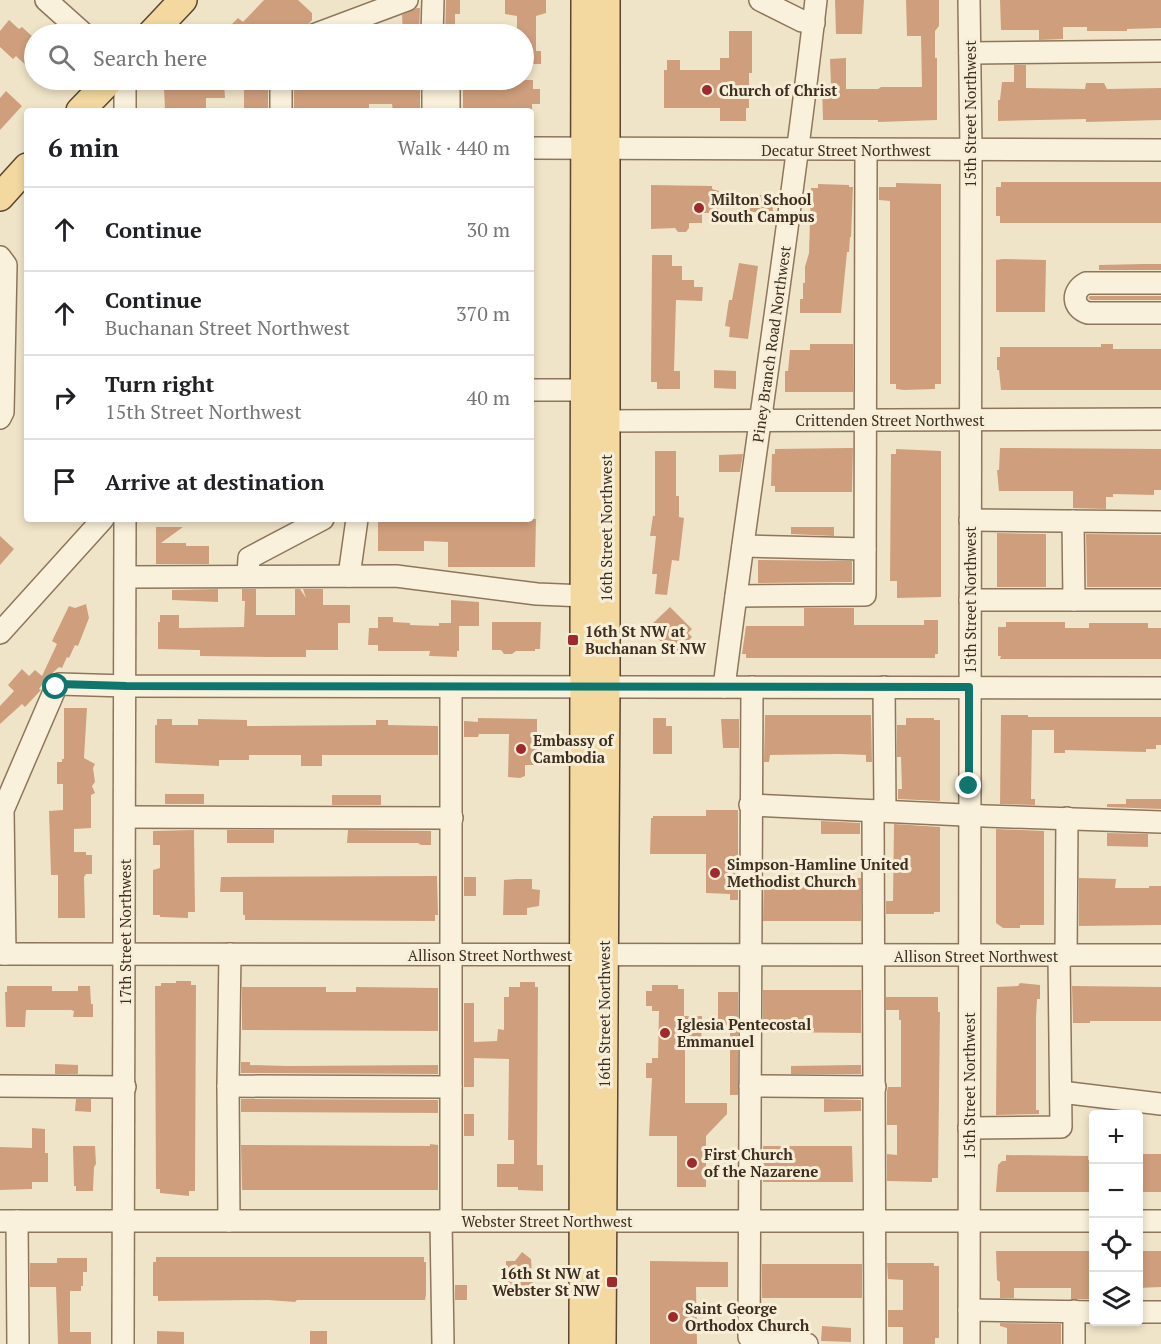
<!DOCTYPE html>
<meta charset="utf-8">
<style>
:root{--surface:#fff;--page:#f2f2f2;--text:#202124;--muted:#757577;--line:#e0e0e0}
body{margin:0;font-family:"PT Serif",serif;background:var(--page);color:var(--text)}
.controls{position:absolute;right:18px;bottom:18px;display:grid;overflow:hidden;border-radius:6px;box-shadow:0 3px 9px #0003}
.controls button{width:54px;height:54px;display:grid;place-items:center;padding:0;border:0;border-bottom:2px solid var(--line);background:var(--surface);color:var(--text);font:30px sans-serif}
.stop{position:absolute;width:18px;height:18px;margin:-14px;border:4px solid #0f766e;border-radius:50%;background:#fff}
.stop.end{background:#0f766e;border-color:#fff;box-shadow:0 2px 6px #0008}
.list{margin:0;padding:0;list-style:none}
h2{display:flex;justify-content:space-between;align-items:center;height:78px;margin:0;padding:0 24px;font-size:26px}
h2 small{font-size:20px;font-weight:400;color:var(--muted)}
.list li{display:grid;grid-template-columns:39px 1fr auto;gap:18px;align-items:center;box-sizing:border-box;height:84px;padding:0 24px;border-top:2px solid var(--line)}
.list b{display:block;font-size:22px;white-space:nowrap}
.list p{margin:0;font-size:20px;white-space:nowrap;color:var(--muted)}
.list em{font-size:20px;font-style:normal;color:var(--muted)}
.icon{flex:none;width:33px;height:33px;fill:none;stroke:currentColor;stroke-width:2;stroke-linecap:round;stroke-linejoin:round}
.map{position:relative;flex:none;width:1161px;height:1344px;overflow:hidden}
.search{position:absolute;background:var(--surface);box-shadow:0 3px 9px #0003;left:24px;top:24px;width:510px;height:66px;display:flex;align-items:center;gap:15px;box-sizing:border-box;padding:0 21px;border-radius:33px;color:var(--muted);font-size:22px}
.panel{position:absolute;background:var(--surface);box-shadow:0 3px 9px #0003;left:24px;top:108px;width:510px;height:414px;border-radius:6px}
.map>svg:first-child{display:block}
.building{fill:#cf9f7d}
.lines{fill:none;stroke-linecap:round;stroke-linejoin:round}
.minor-casing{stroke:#8d765c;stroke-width:24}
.major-casing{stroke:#5b4430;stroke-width:30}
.minor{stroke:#faf1dc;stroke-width:21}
.major{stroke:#f3d9a0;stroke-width:27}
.route{stroke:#0f766e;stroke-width:8}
.poi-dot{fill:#9e2a2b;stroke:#f7eed8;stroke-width:2}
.labels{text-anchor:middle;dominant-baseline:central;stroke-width:6;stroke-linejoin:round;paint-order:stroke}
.poi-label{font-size:15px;font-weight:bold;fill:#3d2e20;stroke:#f7eed8;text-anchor:start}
.street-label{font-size:15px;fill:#3d2e20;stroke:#f7eed8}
</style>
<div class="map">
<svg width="1161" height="1344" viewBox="0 0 1161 1344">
<rect width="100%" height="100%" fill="#f0e4c8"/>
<g class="building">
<path d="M264,0H298L312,13V20L301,33L295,27L288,34H232L227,29L238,18L243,22Z"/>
<path d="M446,0H460V14H455V32H445Z"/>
<path d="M505,0H546V13L536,16V51H541V64H524V34H517V16L505,14Z"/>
<path d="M835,0H864L862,34H836Z"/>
<path d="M906,0H939V26L935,31V58H937V120L878,122V120H823L822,85H831L830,59L846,58V89H878L881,87H922L921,36H907Z"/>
<path d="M1000,0H1161V28L1127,29V31H1087V27H1063V39L1039,40V30H1001Z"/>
<path d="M417,8H420L419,34H403L402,15Z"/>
<path d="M9,20L19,29L22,27L34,38V73L16,56L13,59L0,47V31Z"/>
<path d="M729,31H752V73H749V108H746V121H720V108H664V70H667V60H680V70H720V58H729Z"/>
<path d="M1014,65H1026V88L1085,89L1086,83H1104L1107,89L1161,88V120L1086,122V119L998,121V100H1000L1002,82H1014Z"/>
<path d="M184,80H207V84L224,83L225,98H206V111L165,109L164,88H184Z"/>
<path d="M260,80H268V108H244V89H254V82H261Z"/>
<path d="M297,80H312V82H369V88H393V80L420,81V111H393L392,104H369V111L294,108V90H297Z"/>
<path d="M463,80H533V89H540V104H532V111H463Z"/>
<path d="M6,91L22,106L0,130V98Z"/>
<path d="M1001,182H1161V223H1000V216H996V187H1001Z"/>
<path d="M896,183L941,184V384H935V389L904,390L896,389V384H890V201L879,200V187H896Z"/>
<path d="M818,184L849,185V187H853L851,237H850L849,252H847L841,313H800V299H803V283H805V267L809,253L811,188H818Z"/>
<path d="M651,185L712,186V189L719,191V213H702V223H689V228L686,232H678L675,228L651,229Z"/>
<path d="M749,195H772L773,212H749Z"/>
<path d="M652,255H672V266H682V280H694V287H703L702,301L676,300L674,371H680V389H657V382H651Z"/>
<path d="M1003,259L1046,260L1045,312H996V260Z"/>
<path d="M739,263L758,266L748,339L729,337L730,327L725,326L729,300H732Z"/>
<path d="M1143,264H1161V270H1099V265Z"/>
<path d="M1090,296H1161V300H1091L1088,298Z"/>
<path d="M810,344H853V392H785V371H788L790,350H810Z"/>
<path d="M1101,344H1113V349H1161V390H1001L999,370H997V357H1000V347H1101Z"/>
<path d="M714,370L736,371V389L714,388Z"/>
<path d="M848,448H853L852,492H775V486H771L772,454H775V449Z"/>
<path d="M1000,448L1161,449V490H1154V495L1113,494V497H1106V509L1073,508V491H999L997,470H999Z"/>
<path d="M896,449L941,451V597L897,598V581H890L891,454H896Z"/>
<path d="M655,451H676V496H679V517L684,518L679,561L672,560L667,595L655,594L657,574H652L656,536H650L653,516H655Z"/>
<path d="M743,454L740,472H719V455Z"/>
<path d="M378,519L493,522V519H536L535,567H448V542L424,541V551H378Z"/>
<path d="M156,527H183L161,543H186V546H209V564H156Z"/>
<path d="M791,527H834V536L791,534Z"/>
<path d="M997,533L1046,534V587H997Z"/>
<path d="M1086,534L1161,535V587H1087Z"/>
<path d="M0,536L14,549L0,565Z"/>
<path d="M758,560L852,561V582L758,583Z"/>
<path d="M218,589V602L172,600V590Z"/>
<path d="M242,589H256V615H295V589H300L306,598L303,589H323V605H350V623H338V650H306V657H267L200,656V650H197L158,649V622H160V615H179V628L244,627L245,601H242Z"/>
<path d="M451,600L479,602V626H459V651H457V657L429,656L430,651H378V645H368L369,628H378V617H393V622L410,623V625L439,626V623H451Z"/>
<path d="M86,604L89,618L78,646L75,645L69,658L67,657L62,668L59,667L47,678L39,689L41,690L25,707L22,704L0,724V706L14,691L8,685L22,669L29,676L35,670L42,676L57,644L52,641L69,606L75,608Z"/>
<path d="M670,607L692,629L688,633L692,637L687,642L692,646L682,656L678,652L675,655L652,633L655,631L650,626Z"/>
<path d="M804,608H854V625H924V620H938V654H935V658H746V654H742L746,626H804Z"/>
<path d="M492,622H541L540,649H535V651H516L512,654H504L501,650H492Z"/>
<path d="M1006,622H1065V628H1089V623H1148V628H1161V659H1000L1001,656H998V627H1006Z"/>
<path d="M64,708H87L84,758L95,764L93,768L95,782L92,786L95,793L91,795V828L74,829V852H86V855H92V874H86L84,877L85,918H58V875H51L49,811L63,810V784H57V762H62V759H64Z"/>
<path d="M765,715H871L872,762H866V755L839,754L770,755L769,762H764Z"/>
<path d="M1001,715H1028V717H1161V745H1156V749H1146V752L1065,750V753H1054V730H1032L1031,799H1035V805L1000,804Z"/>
<path d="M478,718L537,719V765H525V776L520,778L508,777L509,734H479L478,737H464V721L478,722Z"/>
<path d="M653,718H666V726H672V754H653Z"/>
<path d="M906,718H934V720H940V801L898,799V789H902L901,757H897V725H906Z"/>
<path d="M157,719H172V725H198V719L247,720V726H250L376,725V720H388V725L438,726V755H322V766H301V755H249V760H219V766L155,763V725H157Z"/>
<path d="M721,719H739V748H723Z"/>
<rect x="165" y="794" width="39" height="10"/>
<rect x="332" y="795" width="49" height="10"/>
<path d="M1126,799H1161V809L1107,807V804H1126Z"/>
<path d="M706,810H738V900H730V894L706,893V854H650L651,818H653V816H706Z"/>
<path d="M821,821L860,823V834H821Z"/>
<path d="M894,824L940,827V912H934V914H886V901H893Z"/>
<path d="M996,829L1044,831V925H1020V928H1003L996,923Z"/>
<path d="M194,830L195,912H188V918L160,917V915H153V870L160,868V845H153V831Z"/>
<rect x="227" y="830" width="47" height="13"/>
<path d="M348,830L431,831V845H421L418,843H347Z"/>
<path d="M1107,833L1148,834V847L1107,846Z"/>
<path d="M437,876L438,915H435V921L245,920V915H243V892H220L221,877Z"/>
<rect x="464" y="877" width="12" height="19"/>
<path d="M764,878H861V921H763Z"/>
<path d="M1079,878L1116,879L1115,888H1149V886H1161V925L1079,926Z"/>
<path d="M515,879H532V889L540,890L539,906L527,908V915H503L504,880Z"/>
<path d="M176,981H191V985H196L195,1191H189V1196L160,1193V1189H156L155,986H161V983H176Z"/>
<path d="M520,982H535V987H538L537,1165H543V1191L518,1190V1187H497V1164H514V1140H508L509,1059L474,1058V1087H464V1003H474V1042L497,1041L498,1029L504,1030V997H509V987H520Z"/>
<path d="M1020,983L1040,985V999H1037L1036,1017V1110H1039V1114L996,1115L997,987L1018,986Z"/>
<path d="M652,985H678V989H684V1016H702L701,1050H685V1103H727V1114L706,1136V1187H677V1136H649L652,1078H646V1063H652V1058H658L659,1011H652V1006H646V991H652Z"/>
<path d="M7,986H52V991H78V986H90L91,1004H93V1017H73L74,1011L71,1010H26L25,1027H6L5,992H7Z"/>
<path d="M1072,986L1161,987V1021H1090V1023H1073Z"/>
<path d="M242,987H326V992H356V987L438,988V1031L242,1030Z"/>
<path d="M763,990H861V1033L763,1032Z"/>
<path d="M718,992H738V1095H730V1025H718Z"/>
<path d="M886,997H938V1012H940L938,1178H932V1182L887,1181V1154L897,1155V1125H887V1091L888,1087H901V1020H899V1010H886Z"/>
<path d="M241,1062H250V1065L288,1066L438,1065V1074L241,1073Z"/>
<path d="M55,1064L78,1065V1074H55Z"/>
<path d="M853,1065H861V1074H791V1066Z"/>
<path d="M76,1099H91V1112L75,1111Z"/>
<path d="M241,1099L438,1100V1113L241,1112Z"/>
<path d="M824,1099L861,1100V1111L824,1112Z"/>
<rect x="464" y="1114" width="10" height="22"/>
<path d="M32,1128L45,1129V1153H48V1182H32V1189L0,1190V1147L32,1148Z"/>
<path d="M430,1144L438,1145V1190H242L241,1145L430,1146Z"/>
<path d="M73,1146H95L96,1164L94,1167L93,1191H76V1186H74Z"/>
<path d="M763,1146H852L853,1182H763Z"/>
<path d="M1138,1154H1161V1192H1140V1186H1138Z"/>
<path d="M1006,1155L1088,1156V1160H1094V1185H1090V1192H996L998,1165L1002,1161H1006Z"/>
<path d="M996,1251H1094V1299H1071V1288H1014V1298H1000V1282L997,1280Z"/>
<path d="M1138,1251H1161V1287L1138,1288Z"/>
<path d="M522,1252L531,1259L533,1290H506V1261H515Z"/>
<path d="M156,1257H424V1262H426V1295L425,1300H297L295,1302L268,1300L158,1301V1296H153V1262H156Z"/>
<path d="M57,1258H87V1272H83V1286H81V1291H70V1332H91V1344H58L56,1287H30V1263H57Z"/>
<path d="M650,1261L728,1262V1287H696L697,1344H650Z"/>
<path d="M887,1263H934V1266H939V1338H935V1344H903V1327H888V1310H903V1280L888,1279Z"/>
<rect x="762" y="1264" width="100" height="34"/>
<rect x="455" y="1285" width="12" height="15"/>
<path d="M1000,1323L1061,1324V1344H1007V1328L1000,1326Z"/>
<path d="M822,1326L851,1328V1342L821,1341Z"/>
<path d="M157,1331L184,1332V1344H157Z"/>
<rect x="310" y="1331" width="17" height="13"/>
</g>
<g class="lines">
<g class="minor-casing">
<g id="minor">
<path d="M46,0L84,34"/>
<path d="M760,0L802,21L814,23"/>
<path d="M316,34L407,0"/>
<path d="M432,34L433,0"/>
<path d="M970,53L1161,51"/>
<path d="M122,80L125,91V111"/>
<path d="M281,80V111"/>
<path d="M433,111V80"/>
<path d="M449,111V80"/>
<path d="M531,148L1161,150"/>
<path d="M0,257L6,265L3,412L0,418"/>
<path d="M1161,283H1086C1071,291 1072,308 1088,313H1161"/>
<path d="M531,390H599"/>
<path d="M590,421L1161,419"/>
<path d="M970,520L1161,522"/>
<path d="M1073,521L1074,600"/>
<path d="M743,546L865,549"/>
<path d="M248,575L249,558L323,519"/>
<path d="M349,576L357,519"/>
<path d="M126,577L396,576L537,594L585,596"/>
<path d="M736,596L865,595L866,150"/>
<path d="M970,600H1161"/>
<path d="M0,633L103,519"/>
<path d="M724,687C753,458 790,230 816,0"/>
<path d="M752,687C750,904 751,1120 749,1337L774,1338L807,1344"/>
<path d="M884,687L885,811"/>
<path d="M750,805L985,816L1161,822"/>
<path d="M873,811L875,1344"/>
<path d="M126,817L452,818"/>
<path d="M0,954L1161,955"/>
<path d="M5,954L3,810L56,687L59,684L126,686L1161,688"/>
<path d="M230,954L228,1086L451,1087"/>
<path d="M1066,956L1067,818"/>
<path d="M0,1086L125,1087"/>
<path d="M228,1086L229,1221"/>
<path d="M750,1086L875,1087"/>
<path d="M1061,1092L1161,1104"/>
<path d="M969,1128L1061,1127L1059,956"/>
<path d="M0,1221H1094"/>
<path d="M17,1221L18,1344"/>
<path d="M441,1221L443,1344"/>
<path d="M451,1221V687"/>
<path d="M1138,1221H1161"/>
<path d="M969,1310L1094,1312"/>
<path d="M1074,1311V1344"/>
<path d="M1138,1312H1161"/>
<path d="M123,1344L125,519"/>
<path d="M969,1344L971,150L969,0"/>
</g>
</g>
<g class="major-casing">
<g id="major">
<path d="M151,34L183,0"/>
<path d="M80,111L110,80"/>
<path d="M0,197L27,167"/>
<path d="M583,1344L585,0"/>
<path d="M602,1344L606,687V0"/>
</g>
</g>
<use href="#minor" class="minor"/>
<use href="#major" class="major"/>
</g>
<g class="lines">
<path class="route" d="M56,687L59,684L126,686L969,687V786"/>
</g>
<g class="poi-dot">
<circle cx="707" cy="90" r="6"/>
<circle cx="699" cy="208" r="6"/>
<rect x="567" y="634" width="12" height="12" rx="3"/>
<circle cx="521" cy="749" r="6"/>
<circle cx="715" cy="873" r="6"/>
<circle cx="665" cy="1033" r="6"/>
<circle cx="692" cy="1163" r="6"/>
<rect x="606" y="1276" width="12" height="12" rx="3"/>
<circle cx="673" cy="1317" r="6"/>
</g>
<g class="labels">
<g class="poi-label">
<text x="719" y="90">Church of Christ</text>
<text x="711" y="199">Milton School<tspan x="711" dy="17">South Campus</tspan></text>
<text x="585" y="631">16th St NW at<tspan x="585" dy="17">Buchanan St NW</tspan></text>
<text x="533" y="740">Embassy of<tspan x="533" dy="17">Cambodia</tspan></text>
<text x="727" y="864">Simpson-Hamline United<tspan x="727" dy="17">Methodist Church</tspan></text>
<text x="677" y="1024">Iglesia Pentecostal<tspan x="677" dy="17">Emmanuel</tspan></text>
<text x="704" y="1154">First Church<tspan x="704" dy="17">of the Nazarene</tspan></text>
<text x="600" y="1273" text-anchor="end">16th St NW at<tspan x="600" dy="17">Webster St NW</tspan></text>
<text x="685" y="1308">Saint George<tspan x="685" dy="17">Orthodox Church</tspan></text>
</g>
<g class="street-label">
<text transform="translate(970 114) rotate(-90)">15th Street Northwest</text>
<text x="846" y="150">Decatur Street Northwest</text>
<text transform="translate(771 344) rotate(-82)">Piney Branch Road Northwest</text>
<text x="890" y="420">Crittenden Street Northwest</text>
<text transform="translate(606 528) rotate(-90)">16th Street Northwest</text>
<text transform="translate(970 600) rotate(-90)">15th Street Northwest</text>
<text transform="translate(125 932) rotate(-90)">17th Street Northwest</text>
<text x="490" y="955">Allison Street Northwest</text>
<text x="976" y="956">Allison Street Northwest</text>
<text transform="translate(604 1014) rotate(-90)">16th Street Northwest</text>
<text transform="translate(969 1086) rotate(-90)">15th Street Northwest</text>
<text x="547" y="1221">Webster Street Northwest</text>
</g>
</g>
</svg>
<div class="controls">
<button>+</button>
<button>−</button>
<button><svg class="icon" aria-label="locate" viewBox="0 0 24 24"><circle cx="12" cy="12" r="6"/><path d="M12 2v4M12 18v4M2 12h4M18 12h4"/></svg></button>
<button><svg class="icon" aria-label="layers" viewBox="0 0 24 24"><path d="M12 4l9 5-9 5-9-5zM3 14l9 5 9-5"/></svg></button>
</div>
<div class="stop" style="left:56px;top:687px"></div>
<div class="stop end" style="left:969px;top:786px"></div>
<div class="search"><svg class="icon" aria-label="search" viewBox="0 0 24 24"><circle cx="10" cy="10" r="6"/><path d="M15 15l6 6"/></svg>Search here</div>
<section class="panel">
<h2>6 min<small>Walk · 440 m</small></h2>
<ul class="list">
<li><svg class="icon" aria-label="ahead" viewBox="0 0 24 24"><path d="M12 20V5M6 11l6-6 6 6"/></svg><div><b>Continue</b></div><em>30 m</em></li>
<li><svg class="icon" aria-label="ahead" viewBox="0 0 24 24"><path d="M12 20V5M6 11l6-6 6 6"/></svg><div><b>Continue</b><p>Buchanan Street Northwest</p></div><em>370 m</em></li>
<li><svg class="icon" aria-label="right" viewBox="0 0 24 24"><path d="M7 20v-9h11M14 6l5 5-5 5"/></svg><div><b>Turn right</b><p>15th Street Northwest</p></div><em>40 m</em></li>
<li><svg class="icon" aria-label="arrive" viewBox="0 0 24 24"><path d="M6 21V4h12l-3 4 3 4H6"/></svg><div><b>Arrive at destination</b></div></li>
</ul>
</section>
</div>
